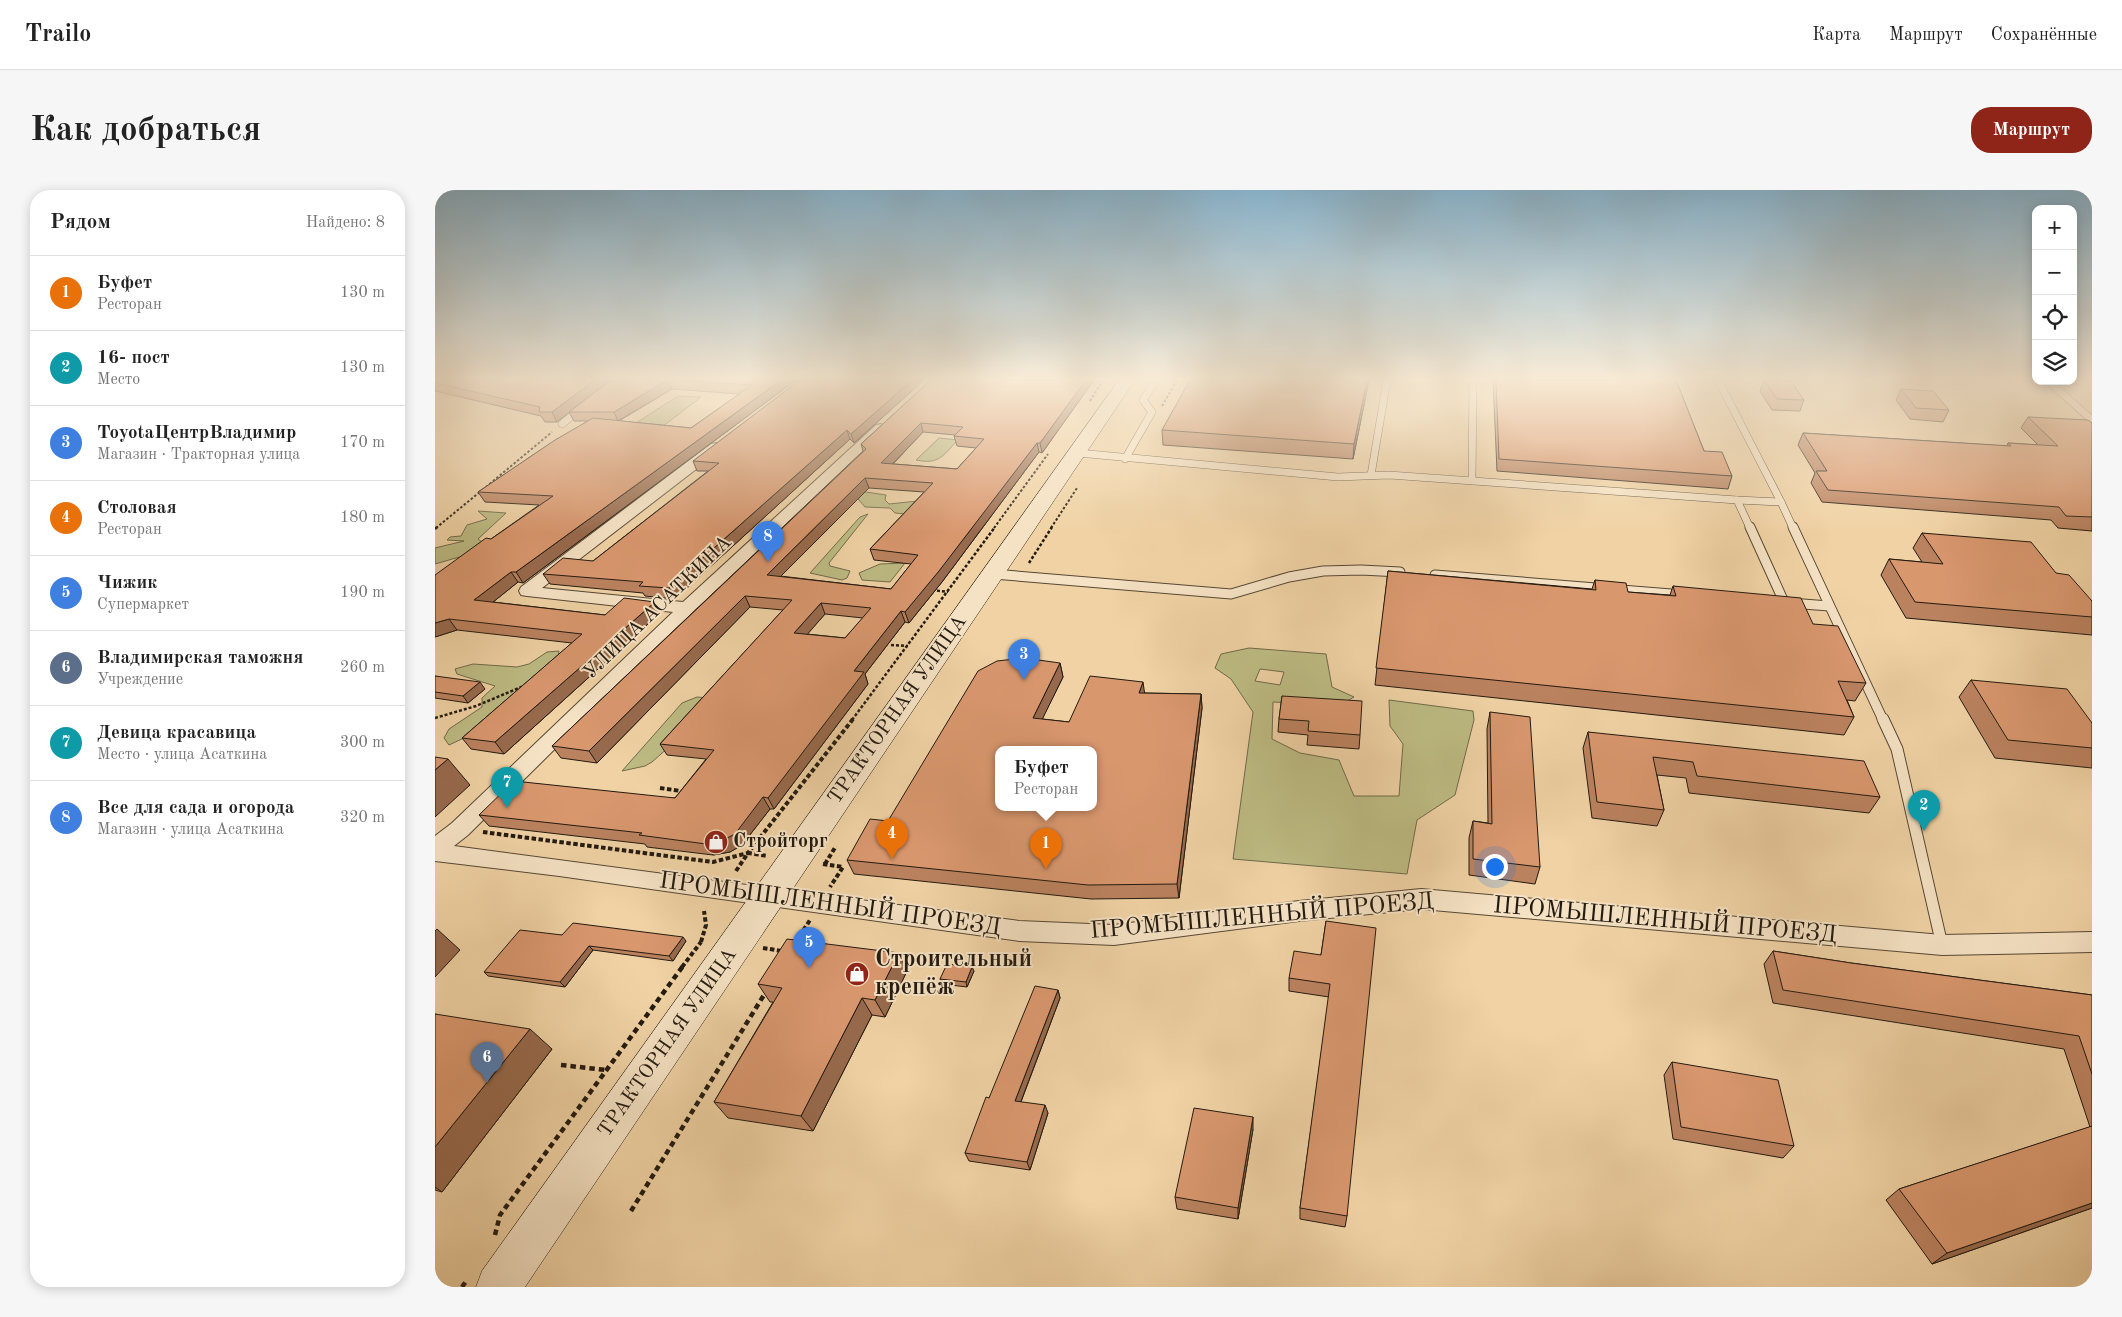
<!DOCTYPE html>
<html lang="ru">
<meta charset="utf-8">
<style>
:root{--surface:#fff;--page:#f6f6f6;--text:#222;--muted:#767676;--line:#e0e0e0;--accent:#8f2418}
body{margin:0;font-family:"Old Standard TT",serif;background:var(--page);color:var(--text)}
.controls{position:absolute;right:15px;top:15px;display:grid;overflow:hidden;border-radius:10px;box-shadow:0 2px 12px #0003}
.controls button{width:45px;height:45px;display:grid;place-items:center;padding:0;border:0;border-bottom:1px solid var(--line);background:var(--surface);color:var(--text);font:25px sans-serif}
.you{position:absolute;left:1059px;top:676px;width:18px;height:18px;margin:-12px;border:4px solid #fff;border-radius:50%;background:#1a73e8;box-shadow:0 0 0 8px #1a73e833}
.badge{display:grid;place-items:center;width:32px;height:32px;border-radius:50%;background:var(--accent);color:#fff;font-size:16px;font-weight:700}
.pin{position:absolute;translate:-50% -41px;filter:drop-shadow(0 1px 2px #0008)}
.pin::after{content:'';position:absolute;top:26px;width:18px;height:15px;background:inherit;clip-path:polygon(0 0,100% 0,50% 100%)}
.popup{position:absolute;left:560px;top:556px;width:102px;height:65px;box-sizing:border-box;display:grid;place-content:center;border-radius:10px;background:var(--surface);filter:drop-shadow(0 1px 4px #0005);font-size:16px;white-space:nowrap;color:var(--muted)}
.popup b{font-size:19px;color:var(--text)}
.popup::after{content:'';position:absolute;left:50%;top:100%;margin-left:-10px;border:10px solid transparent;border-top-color:var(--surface)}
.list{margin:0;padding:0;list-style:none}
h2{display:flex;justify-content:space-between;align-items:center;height:65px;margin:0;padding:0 20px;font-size:21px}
h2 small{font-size:16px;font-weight:400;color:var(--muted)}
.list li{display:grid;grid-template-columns:32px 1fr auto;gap:15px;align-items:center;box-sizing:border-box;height:75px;padding:0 20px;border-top:1px solid var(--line)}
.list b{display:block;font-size:19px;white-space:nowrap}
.list p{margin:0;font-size:16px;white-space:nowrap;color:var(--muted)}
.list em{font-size:16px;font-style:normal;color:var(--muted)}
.icon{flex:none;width:28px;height:28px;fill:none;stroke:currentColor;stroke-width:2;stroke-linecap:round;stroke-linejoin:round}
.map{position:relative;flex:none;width:1657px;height:1097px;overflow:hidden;border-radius:20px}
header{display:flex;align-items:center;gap:30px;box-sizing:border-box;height:70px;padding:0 25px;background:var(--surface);border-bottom:1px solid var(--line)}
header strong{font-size:24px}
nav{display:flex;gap:28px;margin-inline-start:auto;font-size:18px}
.intro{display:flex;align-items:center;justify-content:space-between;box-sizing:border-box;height:120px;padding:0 30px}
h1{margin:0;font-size:35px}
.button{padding:12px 22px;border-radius:20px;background:var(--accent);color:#fff;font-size:18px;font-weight:700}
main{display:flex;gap:30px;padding:0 30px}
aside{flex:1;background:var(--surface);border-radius:20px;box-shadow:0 2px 12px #0003}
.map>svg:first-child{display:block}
.green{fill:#bdbb83;stroke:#706a4a;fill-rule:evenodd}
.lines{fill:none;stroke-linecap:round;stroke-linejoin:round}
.service-far2-casing{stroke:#564835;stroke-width:8}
.service-far1-casing{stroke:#564835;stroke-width:11}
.service-casing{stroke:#564835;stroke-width:13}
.minor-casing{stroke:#564835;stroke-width:2}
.secondary-casing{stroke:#231a10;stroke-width:1}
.path-far3{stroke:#231a10;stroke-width:2;stroke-dasharray:2.5 2;stroke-linecap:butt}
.path-far2{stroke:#231a10;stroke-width:2.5;stroke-dasharray:3 2;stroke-linecap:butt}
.path-far1{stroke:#231a10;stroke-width:4;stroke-dasharray:4.5 2.5;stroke-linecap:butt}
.path{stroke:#231a10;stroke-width:4.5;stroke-dasharray:5.5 4;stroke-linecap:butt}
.service-far2{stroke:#f5e2c4;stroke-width:7}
.service-far1{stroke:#f5e2c4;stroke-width:9}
.service{stroke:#f5e2c4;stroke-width:11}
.minor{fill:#f5e2c4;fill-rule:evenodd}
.secondary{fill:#f5e2c4;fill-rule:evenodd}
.wall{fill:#bb825f;stroke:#231a10;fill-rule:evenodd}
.shaded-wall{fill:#986a4d;stroke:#231a10}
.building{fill:#d9976e;stroke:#231a10;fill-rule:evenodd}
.labels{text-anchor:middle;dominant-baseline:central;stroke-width:4;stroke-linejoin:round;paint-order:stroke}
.street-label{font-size:20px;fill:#231a10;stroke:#f5e2c4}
.poi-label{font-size:20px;font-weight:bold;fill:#231a10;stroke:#f5e2c4;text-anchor:start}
.near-street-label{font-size:24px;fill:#231a10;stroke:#f5e2c4}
.near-poi-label{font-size:24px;font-weight:bold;fill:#231a10;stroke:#f5e2c4;text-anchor:start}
</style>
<header>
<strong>Trailo</strong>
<nav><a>Карта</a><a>Маршрут</a><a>Сохранённые</a></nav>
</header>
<div class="intro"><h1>Как добраться</h1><a class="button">Маршрут</a></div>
<main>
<aside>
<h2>Рядом<small>Найдено: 8</small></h2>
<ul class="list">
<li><span class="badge" style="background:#e8710a">1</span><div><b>Буфет</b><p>Ресторан</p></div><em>130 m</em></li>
<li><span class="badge" style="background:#0f9aa8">2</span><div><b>16- пост</b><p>Место</p></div><em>130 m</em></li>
<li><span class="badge" style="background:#3f7fe0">3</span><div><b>ToyotaЦентрВладимир</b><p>Магазин · Тракторная улица</p></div><em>170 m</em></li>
<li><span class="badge" style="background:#e8710a">4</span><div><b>Столовая</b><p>Ресторан</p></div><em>180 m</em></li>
<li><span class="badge" style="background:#3f7fe0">5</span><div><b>Чижик</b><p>Супермаркет</p></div><em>190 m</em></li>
<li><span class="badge" style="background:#5c6f8a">6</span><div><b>Владимирская таможня</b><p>Учреждение</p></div><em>260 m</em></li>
<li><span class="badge" style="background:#0f9aa8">7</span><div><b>Девица красавица</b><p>Место · улица Асаткина</p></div><em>300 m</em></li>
<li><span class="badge" style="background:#3f7fe0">8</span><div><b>Все для сада и огорода</b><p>Магазин · улица Асаткина</p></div><em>320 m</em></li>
</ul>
</aside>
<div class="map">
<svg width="1657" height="1097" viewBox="0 0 1657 1097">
<rect width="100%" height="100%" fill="#f0d2a4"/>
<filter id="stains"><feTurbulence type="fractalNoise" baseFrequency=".004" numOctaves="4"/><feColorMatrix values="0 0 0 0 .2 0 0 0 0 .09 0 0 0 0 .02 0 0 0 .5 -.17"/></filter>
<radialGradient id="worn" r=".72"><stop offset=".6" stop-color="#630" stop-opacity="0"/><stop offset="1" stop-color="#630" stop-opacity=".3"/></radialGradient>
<g class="green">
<path d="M243,206L266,207L227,237L198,235Z"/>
<path d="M504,248L523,250C508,265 505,275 481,270Z"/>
<path d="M411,299L451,305L450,310L454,314L483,311L471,324L460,323L455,318L430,317L423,309L398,308Z"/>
<path d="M43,321L71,323L43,349L52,356L45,361L0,374V358L29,351L12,350L15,347L26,346L32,335L52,329Z"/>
<path d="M433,324L394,373L395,376L415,381L412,388L407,390L375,383L425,327Z"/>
<path d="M470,373L455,392L427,390L424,383L445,374Z"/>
<path d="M814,458L891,464L897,497L919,507L906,515L838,512L837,549L865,563L904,570L919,606H964L968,554L955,536L954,510L1038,521L1039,530L1020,605L982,630L972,684L798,669L818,522L796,489L780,478L786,464ZM825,479L849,482L845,495L820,491Z"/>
<path d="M124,461L123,468L31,547L14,555L9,548L14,539L47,517V508L60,496L22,484L20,479L38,474L82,477L94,474L112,462Z"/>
<path d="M262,507L274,508L235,556L217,572L210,576L187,581L247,513Z"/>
</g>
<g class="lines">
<g class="service-far2-casing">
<g id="service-far2">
<path d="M1283,190L1346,312"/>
<path d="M1613,191L1657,230"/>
<path d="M127,234L147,218"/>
<path d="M643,263L903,287L954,285L1302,310L1315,338"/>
<path d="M690,269L717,222L708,210L721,190"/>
<path d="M936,285L952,190"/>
<path d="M1037,290L1038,190"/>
<path d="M1302,310L1346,312L1358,338"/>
</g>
</g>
<g class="service-far1-casing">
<g id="service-far1">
<path d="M1315,337L1349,412H1344"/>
<path d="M1358,337L1448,530"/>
<path d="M558,384L796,404L854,387L888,381L926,380L965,382"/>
<path d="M1000,385L1249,405"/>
<path d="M1355,413L1394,416"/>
</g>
</g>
<g class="service-casing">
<path id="service" d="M1448,529L1462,559L1507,755"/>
</g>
<g class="minor-casing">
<path id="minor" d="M446,234L452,238L451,241L258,422L33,645L19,656L584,731L679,735L864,711L986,699L1507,745L1657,742V762L1507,765L986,719L864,731L679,755L584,751L124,686L0,671V646L17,633L238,422L92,406L86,405L84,401L86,397L276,254L281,253L288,257L286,260L107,398L248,412L441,235Z"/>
</g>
<g class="secondary-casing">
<path id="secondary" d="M684,190H700L90,1097H41L47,1081Z"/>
</g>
<g class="path-far3">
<path d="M655,211L668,190"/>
<path d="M727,216L742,190"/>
<path d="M93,269L110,258"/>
<path d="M51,297L117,242"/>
<path d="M1,338L46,301"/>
<path d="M559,338L613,264"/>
<path d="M616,338L642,298"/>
</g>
<g class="path-far2">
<path d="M0,339L2,337"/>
<path d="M594,373L617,337"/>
<path d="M497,400L513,402"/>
<path d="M456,455L473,456"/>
<path d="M0,528L41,516L91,495"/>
<path d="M417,530L560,337"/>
</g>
<g class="path-far1">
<path d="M225,598L246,601"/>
<path d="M48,642L278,672L313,663L418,529"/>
<path d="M388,674L408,677L395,697"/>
<path d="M390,674L401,656"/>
<path d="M301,681L313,663L333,666"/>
<path d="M266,752L271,735L269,721"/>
<path d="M361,752L375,730"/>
<path d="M328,758L347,761"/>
<path d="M247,777L266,752"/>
</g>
<g class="path">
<path d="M126,875L171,880"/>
<path d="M196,1021L332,800"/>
<path d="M60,1045L65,1025L248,776"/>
<path d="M27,1097L32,1090"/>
</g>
<use href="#service-far2" class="service-far2"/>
<use href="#service-far1" class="service-far1"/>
<use href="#service" class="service"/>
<use href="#minor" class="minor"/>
<use href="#secondary" class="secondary"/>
</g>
<g class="wall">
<path d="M0,190H361L88,393L83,392L58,412L170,425L225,423L69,564L36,559L27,548L137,453L22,440L0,447L56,349L104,315L50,312L43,302L153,231H139L134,222L122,232H110L106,226L0,201ZM237,199L305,204L256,238L184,231Z"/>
<path d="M489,190L419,253L415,249L240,409L210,406L208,403L115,394L108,384L158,371L273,281H262L258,271Z"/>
<path d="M496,190H659L607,263L604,262L507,392L474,433L470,432L430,484L433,494L339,619H335L307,655L295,662L278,665L212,657L210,654L54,636L44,625L240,608L271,569L232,565L225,554L348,420L315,417L162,573L126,568L117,556L428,261L426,254ZM488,242L520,245L519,246L522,256L541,258L522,279L458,274ZM434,298L489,302L435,359L439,370L476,374L456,399L345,386ZM390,424L428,428L410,448L372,444Z"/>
<path d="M934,190L918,269L728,255L727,240Z"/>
<path d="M1058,190H1241L1269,261L1297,286L1293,299L1062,281Z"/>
<path d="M1329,190L1369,210L1365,221L1337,220L1325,201Z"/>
<path d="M1466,199L1514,220L1508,232L1475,229L1461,210Z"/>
<path d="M1593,227L1657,233V341L1623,338L1616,330L1387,312L1376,293L1380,283L1363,255L1368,243L1572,256L1573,253L1603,255L1586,238Z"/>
<path d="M1487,343L1621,383L1657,411V445L1471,428L1446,385L1454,369L1487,372L1478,358Z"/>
<path d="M953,381L1157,399L1160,390L1193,402L1235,405L1238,396L1378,434L1431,493L1420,511L1412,510L1419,527L1409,545L940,495Z"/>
<path d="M625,473L628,487L607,529L634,532L709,503L766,504L767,518L744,708L656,709L419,684L412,670Z"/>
<path d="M0,486L50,499L33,513L0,508Z"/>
<path d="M1536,490L1657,533V578L1560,568L1524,507Z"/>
<path d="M847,506L925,545L924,559L872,555L873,545L843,542L844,529Z"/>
<path d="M1055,522L1105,677L1100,694L1034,685V648L1038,631L1053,633L1052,539Z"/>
<path d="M1153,542L1445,607L1434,623L1254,603L1251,588L1222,585L1229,620L1222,636L1157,628L1148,558Z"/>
<path d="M891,731L912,1026L910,1037L865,1029V1018L894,807L854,801V788L886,765Z"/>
<path d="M127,745L251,751L238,771L158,760L130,797L53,786L49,782Z"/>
<path d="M1338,761L1416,773L1657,805V1018L1497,1074L1451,1010L1464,999L1655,937L1629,859L1338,813L1329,774Z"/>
<path d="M464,763L472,781L450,827L437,825L378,941L293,928L279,912L338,812H335L323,794Z"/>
<path d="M539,781L532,797L507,794L505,789Z"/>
<path d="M623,800L625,808L586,912L613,923L595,980L534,971L530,963L554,908Z"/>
<path d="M0,824L117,859L7,1002L0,1000Z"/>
<path d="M1237,872L1359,956L1348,968L1238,949L1229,885Z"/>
<path d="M818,939L803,1029L742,1019L740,1007Z"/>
</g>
<g class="shaded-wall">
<path d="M160,190H176L122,232L117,222Z"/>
<path d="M233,190L237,199L183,231L179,222Z"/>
<path d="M346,190H361L88,393L81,382Z"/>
<path d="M477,190H489L419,253L416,244Z"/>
<path d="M651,190H659L607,263L605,253Z"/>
<path d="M932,190H934L918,269L919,254Z"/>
<path d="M486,233L488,242L449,283L446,273Z"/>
<path d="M412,240L415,249L240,409L234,398Z"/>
<path d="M602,253L604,262L507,392L474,433L470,422Z"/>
<path d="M430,288L434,298L336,396L332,385Z"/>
<path d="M76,382L83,392L47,421L39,410Z"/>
<path d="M310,406L315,417L162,573L154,561Z"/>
<path d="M220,412L225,423L69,564L60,552Z"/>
<path d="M386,413L390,424L364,454L359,443Z"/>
<path d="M466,421L470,432L430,484L433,494L339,619L333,608L419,481Z"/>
<path d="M14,429L22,440L0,447V433Z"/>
<path d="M625,473L628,487L601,542L598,528Z"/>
<path d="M45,492L50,499L33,513L28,506Z"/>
<path d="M708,492L710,506L704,503Z"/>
<path d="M766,504L767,518L744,708L742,694Z"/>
<path d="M13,569L35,595L0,627V580Z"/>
<path d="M328,607L335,619L307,655L295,662L278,665L271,654Z"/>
<path d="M2,739L25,760L0,787V741Z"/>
<path d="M248,747L251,751L238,771L234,766Z"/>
<path d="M154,756L158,760L130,797L125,792Z"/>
<path d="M464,763L472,781L450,827L440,810Z"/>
<path d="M537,777L539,781L532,797L531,792Z"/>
<path d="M623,800L625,808L583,919L580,911Z"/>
<path d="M427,808L437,825L378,941L366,926Z"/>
<path d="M95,839L117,859L7,1002L0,997V957Z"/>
<path d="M610,915L613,923L595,980L592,972Z"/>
<path d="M818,927V939L803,1029V1018Z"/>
<path d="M1657,1013V1018L1497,1074L1512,1063Z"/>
</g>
<g class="building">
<path d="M0,190H160L117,222H104L105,217L0,193Z"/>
<path d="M176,190H232L179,222H134Z"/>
<path d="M237,190H346L81,382H76L39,410L170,425L189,408L220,412L60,552L27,548L147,444L14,429L0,433V385L51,348L56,349L118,306L43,302L120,250L158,228L256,238L317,195Z"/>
<path d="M365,190H477L416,244L412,240L234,398L204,396L208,392L108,384L128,368L158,371L284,273L258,271Z"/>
<path d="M496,190H651L605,253H602L504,381L470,422L466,421L419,481L429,482L333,608L328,607L300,644L288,650L271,654L204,645L207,643L44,625L79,591L240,608L279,560L225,554L357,410L310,406L154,561L117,556L431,259L426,254ZM486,233L528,237L519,246L549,249L522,279L446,273ZM430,288L498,293L435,359L483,365L456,399L332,385ZM386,413L436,418L410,448L359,443Z"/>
<path d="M755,190H932L919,254L727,240Z"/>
<path d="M1061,190H1241L1269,261L1287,262L1297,286L1064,269Z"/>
<path d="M1329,190L1356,191L1369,210L1342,209Z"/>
<path d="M1466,199L1498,201L1514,220L1481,218Z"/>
<path d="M1593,227L1653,230L1657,233V327L1631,326L1624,317L1393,300L1381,281H1392L1368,243L1576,256L1573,253L1623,256Z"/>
<path d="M1487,343L1596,352L1621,383L1634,385L1657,411V427L1480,412L1454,369L1508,374Z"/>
<path d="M953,381L1161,400L1160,390L1191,393L1193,402L1241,406L1238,396L1366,408L1378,434L1403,436L1431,493L1403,491L1419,527L941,478Z"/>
<path d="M589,468L625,473L598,528L634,532L655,486L708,492L704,503L766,504L742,694L653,695L412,670L435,629L453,631L543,481L562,471ZM564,560H658V618H564Z"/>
<path d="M0,486L45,492L28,506L0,502Z"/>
<path d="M1536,490L1632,499L1657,533V558L1573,550Z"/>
<path d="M847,506L927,511L925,545L873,541L874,531L844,529Z"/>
<path d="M1055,522L1095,527L1105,677L1038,669V631L1057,634Z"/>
<path d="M1153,542L1429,571L1445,607L1262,586L1258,572L1218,567L1229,620L1162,612Z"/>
<path d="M0,567L13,569L0,580Z"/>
<path d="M891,731L941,738L912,1026L865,1018L895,794L854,788L859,761L886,765Z"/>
<path d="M138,733L248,747L234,766L154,756L125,792L49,782L85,740L127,745Z"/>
<path d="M352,749L464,763L440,810L427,808L366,926L279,912L347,798L323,794Z"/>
<path d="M1338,761L1416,773L1657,805V884L1644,846L1348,800Z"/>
<path d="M512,774L537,777L531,792L505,789Z"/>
<path d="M600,796L623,800L580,911L610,915L592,972L530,963L551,907L554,908Z"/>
<path d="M0,824L95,839L0,957Z"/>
<path d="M1237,872L1343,890L1359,956L1246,937Z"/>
<path d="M759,918L818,927L803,1018L740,1007Z"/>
<path d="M1657,936V1013L1512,1063L1464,999Z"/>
</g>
<linearGradient id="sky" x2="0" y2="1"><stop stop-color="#89b5cf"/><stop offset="0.55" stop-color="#f8ebd6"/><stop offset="1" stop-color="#f8ebd6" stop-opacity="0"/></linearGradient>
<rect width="1657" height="343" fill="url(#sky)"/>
<defs>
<g id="shop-disc" transform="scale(1.25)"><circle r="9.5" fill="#8f2418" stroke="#f5e2c4"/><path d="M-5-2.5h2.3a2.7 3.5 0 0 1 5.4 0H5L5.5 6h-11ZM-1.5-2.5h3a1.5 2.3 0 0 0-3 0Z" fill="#fff"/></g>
</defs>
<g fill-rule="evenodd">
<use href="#shop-disc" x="281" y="652"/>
<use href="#shop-disc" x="422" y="784"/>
</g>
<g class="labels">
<g class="street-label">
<text transform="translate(223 418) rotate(-44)">УЛИЦА АСАТКИНА</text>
<text transform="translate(463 520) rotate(-55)">ТРАКТОРНАЯ УЛИЦА</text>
<text transform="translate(233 853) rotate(-55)">ТРАКТОРНАЯ УЛИЦА</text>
</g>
<g class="poi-label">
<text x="298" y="652">Стройторг</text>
</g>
<g class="near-street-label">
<text transform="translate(395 715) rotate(8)">ПРОМЫШЛЕННЫЙ ПРОЕЗД</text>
<text transform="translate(827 727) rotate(-5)">ПРОМЫШЛЕННЫЙ ПРОЕЗД</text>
<text transform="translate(1230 731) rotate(5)">ПРОМЫШЛЕННЫЙ ПРОЕЗД</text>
</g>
<g class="near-poi-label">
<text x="440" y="770">Строительный<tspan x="440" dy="28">крепёж</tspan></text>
</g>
</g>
<rect width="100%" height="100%" filter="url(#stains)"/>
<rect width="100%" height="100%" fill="url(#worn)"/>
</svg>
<div class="controls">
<button>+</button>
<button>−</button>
<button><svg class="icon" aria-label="locate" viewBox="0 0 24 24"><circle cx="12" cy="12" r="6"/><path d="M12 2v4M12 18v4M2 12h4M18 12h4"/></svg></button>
<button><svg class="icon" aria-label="layers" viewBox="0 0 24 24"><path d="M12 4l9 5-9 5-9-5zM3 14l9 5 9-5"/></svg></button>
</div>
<div class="you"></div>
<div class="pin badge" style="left:611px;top:679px;background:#e8710a">1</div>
<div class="popup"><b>Буфет</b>Ресторан</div>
<div class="pin badge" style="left:1489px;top:641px;background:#0f9aa8">2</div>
<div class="pin badge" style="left:589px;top:490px;background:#3f7fe0">3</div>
<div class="pin badge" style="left:457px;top:669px;background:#e8710a">4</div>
<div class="pin badge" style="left:374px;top:778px;background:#3f7fe0">5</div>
<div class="pin badge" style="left:52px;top:893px;background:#5c6f8a">6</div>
<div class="pin badge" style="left:72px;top:618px;background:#0f9aa8">7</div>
<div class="pin badge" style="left:333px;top:372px;background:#3f7fe0">8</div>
</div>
</main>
